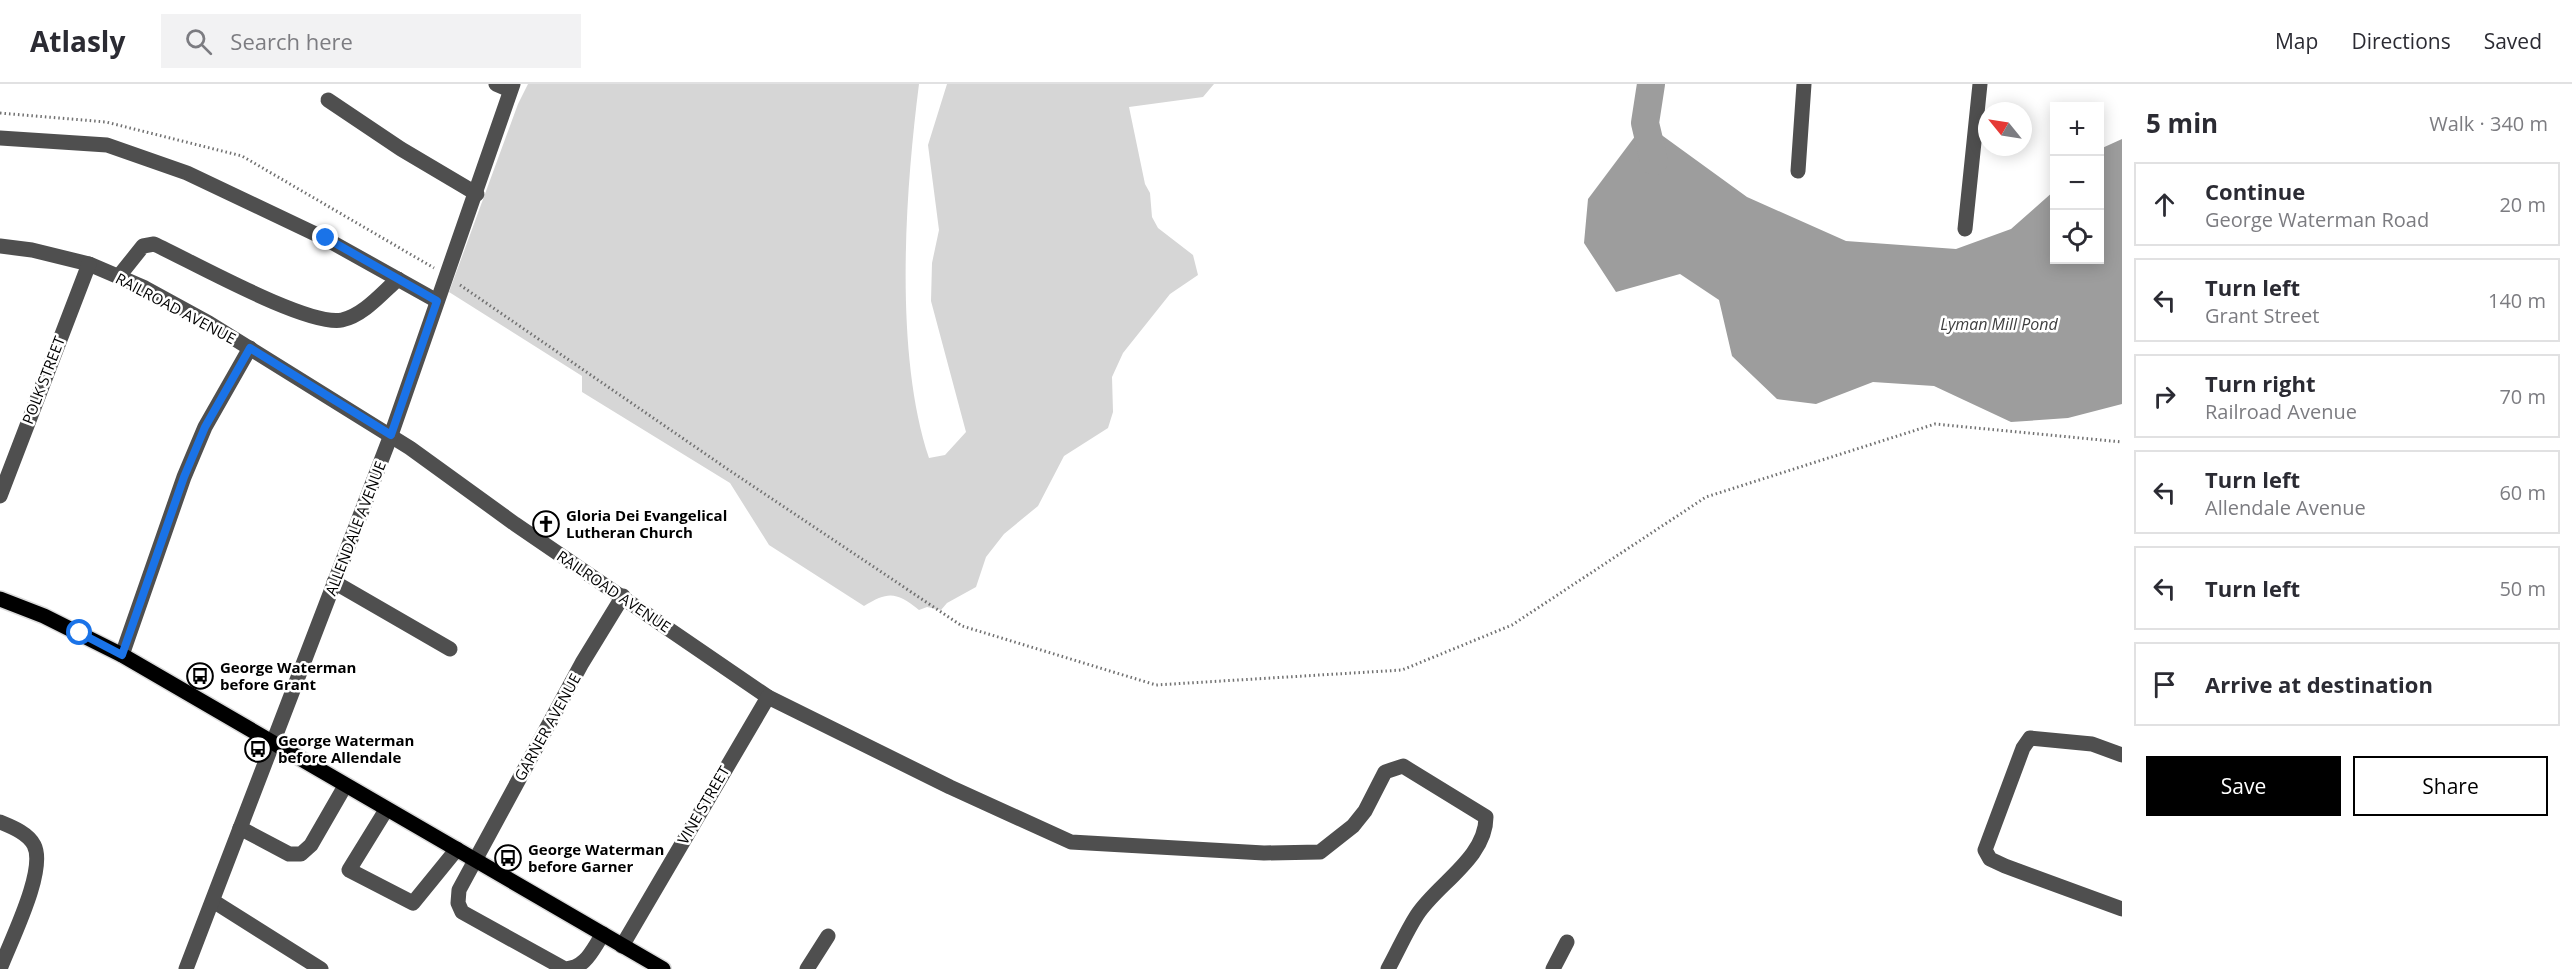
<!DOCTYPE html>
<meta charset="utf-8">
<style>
:root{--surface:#fff;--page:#f2f2f3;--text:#2b2b33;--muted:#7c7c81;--line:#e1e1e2;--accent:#000}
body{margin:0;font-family:"Open Sans",sans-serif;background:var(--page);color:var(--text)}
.controls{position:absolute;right:18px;top:18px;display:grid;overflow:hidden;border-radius:0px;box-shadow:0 3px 15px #0003}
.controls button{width:54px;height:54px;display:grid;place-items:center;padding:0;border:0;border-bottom:2px solid var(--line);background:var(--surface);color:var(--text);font:30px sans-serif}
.compass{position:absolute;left:1978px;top:18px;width:54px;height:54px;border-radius:50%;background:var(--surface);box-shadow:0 3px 15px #0003;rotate:300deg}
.stop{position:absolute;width:18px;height:18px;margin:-14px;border:4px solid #1a73e8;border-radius:50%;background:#fff}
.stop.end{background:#1a73e8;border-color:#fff;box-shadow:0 2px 6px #0008}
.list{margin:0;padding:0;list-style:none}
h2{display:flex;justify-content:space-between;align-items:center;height:78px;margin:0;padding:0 24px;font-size:26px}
h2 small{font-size:20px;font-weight:400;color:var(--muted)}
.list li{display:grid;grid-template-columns:39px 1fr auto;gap:18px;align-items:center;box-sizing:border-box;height:84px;margin:0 12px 12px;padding:0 12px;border:2px solid var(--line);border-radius:0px}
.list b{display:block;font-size:22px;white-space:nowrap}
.list p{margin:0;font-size:20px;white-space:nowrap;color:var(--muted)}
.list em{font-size:20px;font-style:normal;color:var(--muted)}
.actions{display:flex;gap:12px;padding:18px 24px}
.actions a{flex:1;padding:14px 0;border:2px solid var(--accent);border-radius:0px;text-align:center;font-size:21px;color:var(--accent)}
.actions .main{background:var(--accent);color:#fff}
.icon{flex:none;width:33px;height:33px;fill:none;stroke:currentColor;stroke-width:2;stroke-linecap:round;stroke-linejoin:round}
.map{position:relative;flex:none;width:2122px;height:885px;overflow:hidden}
header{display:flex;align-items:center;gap:36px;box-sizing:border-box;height:84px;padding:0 30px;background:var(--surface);border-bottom:2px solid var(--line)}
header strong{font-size:28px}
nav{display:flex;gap:33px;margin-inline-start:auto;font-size:21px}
.search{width:420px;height:54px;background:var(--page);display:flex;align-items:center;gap:15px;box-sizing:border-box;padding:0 21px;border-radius:0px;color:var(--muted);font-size:22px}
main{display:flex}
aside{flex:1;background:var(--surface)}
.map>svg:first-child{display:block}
.green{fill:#d6d6d6}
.water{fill:#9d9d9d}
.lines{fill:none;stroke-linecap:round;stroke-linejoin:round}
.river{stroke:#9d9d9d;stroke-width:28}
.major-casing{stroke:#dbdbdb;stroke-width:18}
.path{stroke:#717171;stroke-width:3;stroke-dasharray:1.5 3;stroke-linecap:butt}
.minor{stroke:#4f4f4f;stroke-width:15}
.major{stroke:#000;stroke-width:15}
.route{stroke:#1a73e8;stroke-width:8}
.labels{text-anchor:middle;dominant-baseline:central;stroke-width:5;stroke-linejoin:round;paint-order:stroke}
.street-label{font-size:15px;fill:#000;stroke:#fff}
.poi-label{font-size:15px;font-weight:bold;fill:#000;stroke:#fff;text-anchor:start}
.water-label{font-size:16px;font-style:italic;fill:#3e3e3e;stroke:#fff}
</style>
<header>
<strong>Atlasly</strong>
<div class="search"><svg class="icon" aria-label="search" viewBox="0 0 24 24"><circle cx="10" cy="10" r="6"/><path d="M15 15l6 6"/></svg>Search here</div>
<nav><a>Map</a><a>Directions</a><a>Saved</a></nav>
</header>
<main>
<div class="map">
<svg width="2122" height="885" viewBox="0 0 2122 885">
<rect width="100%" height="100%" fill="#fff"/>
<path class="green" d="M528,0H919C905,110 894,269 929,374L945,371L966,348L931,217L932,179L939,146L928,61L947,0H1214L1203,13L1129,23L1145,100L1150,109L1152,133L1158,144L1193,171L1198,191L1170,210L1123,269L1112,293L1113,328L1108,344L1064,372L1038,422L1004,450L986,473L976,503L947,519L941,526L927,523L919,526C896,508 889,507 864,522L769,461L730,399L582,308V292L449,208L518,20Z"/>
<path class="water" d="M1645,39L1747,113L1846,157L1956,165L2011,145L2054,107V176H2100V65L2122,55V320L2068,334L2011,338L1934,302L1873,298L1816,320L1777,315L1732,272L1719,216L1680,190L1616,208L1584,159L1588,115Z"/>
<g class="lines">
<path class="river" d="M1651,0L1645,39L1654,77"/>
<g class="major-casing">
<path id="major" d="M0,515L44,532L122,571L663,885"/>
</g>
<g class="path">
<path d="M0,29L106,38L242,72L434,184"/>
<path d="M460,201L723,382L962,542L1156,601L1402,586L1512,541L1706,413L1935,340L2122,358"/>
</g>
<g class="minor">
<path d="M496,0L510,6"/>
<path d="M328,16L401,65L477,110"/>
<path d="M0,54L107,61L187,89L326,155L437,217"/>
<path d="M1798,87L1804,0"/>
<path d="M1965,145L1980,0"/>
<path d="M0,162L32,166L89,180L145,204L209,239L410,364L515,440L768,613L950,703L1071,758L1264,769L1320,768L1353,742L1365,727L1385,688L1403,682L1486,733C1486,774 1437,800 1417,831C1406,848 1398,867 1388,885"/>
<path d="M119,192L143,162L154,160C191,177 308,243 342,236C364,231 382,209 398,195"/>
<path d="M0,412L89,180"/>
<path d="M334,498L450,565"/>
<path d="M122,571L184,393L205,343L250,264"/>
<path d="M2122,671L2092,660L2030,654L2023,664L1985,766L1990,775L2005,782L2122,825"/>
<path d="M386,726L349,786L413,819L457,765"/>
<path d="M0,738C12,743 28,749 34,761C47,786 10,858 0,885"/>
<path d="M240,744L289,770H301L311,761L345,702"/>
<path d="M213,817L321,885"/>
<path d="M603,850C592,866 586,884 565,885L462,828L458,819L459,806L582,579L623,512"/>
<path d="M622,862L768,613"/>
<path d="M186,885L391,351L513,0"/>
<path d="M807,885L828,852"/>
<path d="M1553,885L1567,858"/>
</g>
<use href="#major" class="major"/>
</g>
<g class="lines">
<path class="route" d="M80,549L122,571L184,393L205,343L250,264L391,351L437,217L326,154"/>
</g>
<defs>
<g id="church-ring" transform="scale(1.35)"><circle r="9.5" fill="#fff" stroke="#000" stroke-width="1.5"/><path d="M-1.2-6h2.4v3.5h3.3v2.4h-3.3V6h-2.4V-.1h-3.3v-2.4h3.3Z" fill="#000"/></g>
<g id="bus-ring" transform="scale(1.35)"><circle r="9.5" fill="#fff" stroke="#000" stroke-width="1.5"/><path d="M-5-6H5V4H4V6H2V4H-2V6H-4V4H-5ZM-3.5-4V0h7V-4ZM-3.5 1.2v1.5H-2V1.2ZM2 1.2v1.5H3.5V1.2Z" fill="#000"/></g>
</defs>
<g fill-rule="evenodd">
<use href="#church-ring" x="546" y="440"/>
<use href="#bus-ring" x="200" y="592"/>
<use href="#bus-ring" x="258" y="665"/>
<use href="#bus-ring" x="508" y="774"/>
</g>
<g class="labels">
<g class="street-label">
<text transform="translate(176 224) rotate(28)">RAILROAD AVENUE</text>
<text transform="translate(43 296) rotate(-69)">POLK STREET</text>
<text transform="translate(355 444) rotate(-69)">ALLENDALE AVENUE</text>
<text transform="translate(614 507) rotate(34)">RAILROAD AVENUE</text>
<text transform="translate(547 643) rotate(-61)">GARNER AVENUE</text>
<text transform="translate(703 721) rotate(-60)">VINE STREET</text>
</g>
<g class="poi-label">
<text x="566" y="431">Gloria Dei Evangelical<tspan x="566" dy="17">Lutheran Church</tspan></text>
<text x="220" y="583">George Waterman<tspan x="220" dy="17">before Grant</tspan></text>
<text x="278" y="656">George Waterman<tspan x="278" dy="17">before Allendale</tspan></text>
<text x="528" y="765">George Waterman<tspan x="528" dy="17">before Garner</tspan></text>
</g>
<g class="water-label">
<text x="1999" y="240">Lyman Mill Pond</text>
</g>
</g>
</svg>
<div class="controls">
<button>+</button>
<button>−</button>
<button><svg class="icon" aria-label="locate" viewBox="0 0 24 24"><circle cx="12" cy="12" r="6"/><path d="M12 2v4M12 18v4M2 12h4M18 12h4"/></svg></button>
</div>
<svg class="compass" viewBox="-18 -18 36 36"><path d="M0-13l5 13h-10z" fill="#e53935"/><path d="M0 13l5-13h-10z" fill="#7c7c81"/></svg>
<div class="stop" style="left:80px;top:549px"></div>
<div class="stop end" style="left:326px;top:154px"></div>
</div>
<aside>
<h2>5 min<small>Walk · 340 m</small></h2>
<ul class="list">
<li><svg class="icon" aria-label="ahead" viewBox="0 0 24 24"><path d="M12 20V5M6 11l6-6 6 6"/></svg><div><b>Continue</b><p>George Waterman Road</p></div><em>20 m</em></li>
<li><svg class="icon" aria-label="left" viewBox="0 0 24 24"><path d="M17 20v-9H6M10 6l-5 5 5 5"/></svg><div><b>Turn left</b><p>Grant Street</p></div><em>140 m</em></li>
<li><svg class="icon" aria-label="right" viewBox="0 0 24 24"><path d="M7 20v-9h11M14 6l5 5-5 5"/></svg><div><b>Turn right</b><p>Railroad Avenue</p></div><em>70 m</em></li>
<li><svg class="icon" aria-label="left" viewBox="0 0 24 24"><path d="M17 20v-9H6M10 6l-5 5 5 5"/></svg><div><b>Turn left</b><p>Allendale Avenue</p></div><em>60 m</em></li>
<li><svg class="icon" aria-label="left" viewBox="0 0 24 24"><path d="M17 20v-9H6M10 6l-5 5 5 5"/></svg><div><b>Turn left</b></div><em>50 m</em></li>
<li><svg class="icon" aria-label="arrive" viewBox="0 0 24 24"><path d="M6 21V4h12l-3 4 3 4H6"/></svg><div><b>Arrive at destination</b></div></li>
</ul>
<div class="actions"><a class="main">Save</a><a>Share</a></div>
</aside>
</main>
